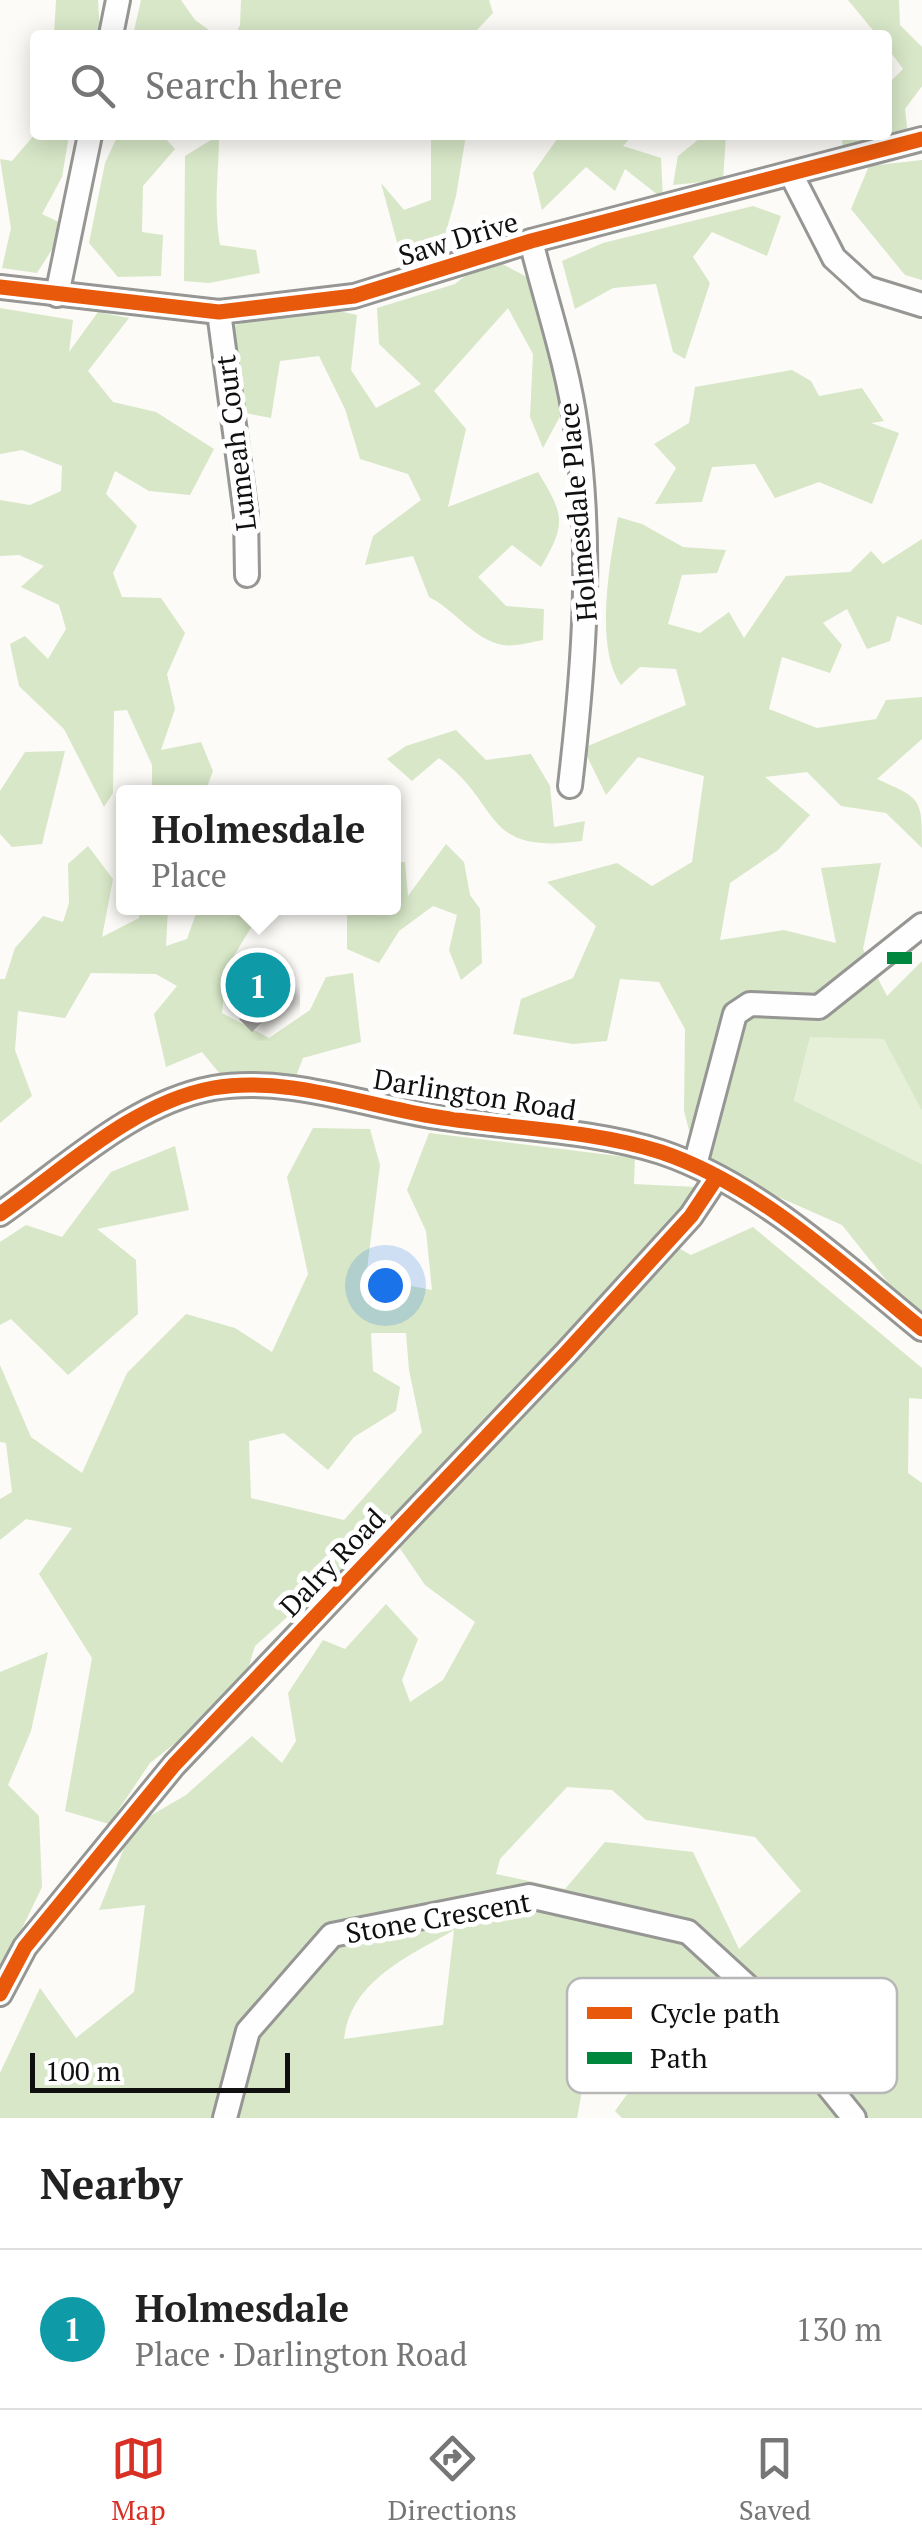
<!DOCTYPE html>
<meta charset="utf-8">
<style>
:root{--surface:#fff;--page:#f6f6f6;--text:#222;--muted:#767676;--line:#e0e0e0;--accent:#d93025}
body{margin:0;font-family:"PT Serif",serif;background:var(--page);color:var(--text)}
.scale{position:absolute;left:30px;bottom:25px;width:260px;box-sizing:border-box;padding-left:10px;border:5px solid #101010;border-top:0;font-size:28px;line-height:35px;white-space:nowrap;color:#101010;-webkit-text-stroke:8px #fff;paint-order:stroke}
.you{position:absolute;left:385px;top:1285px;width:35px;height:35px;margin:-25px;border:8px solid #fff;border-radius:50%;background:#1a73e8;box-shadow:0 0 0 15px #1a73e833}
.badge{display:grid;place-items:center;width:65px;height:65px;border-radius:50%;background:var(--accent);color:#fff;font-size:32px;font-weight:700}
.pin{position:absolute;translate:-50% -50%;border:5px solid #fff;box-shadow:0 2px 10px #0006}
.popup{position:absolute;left:116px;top:785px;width:285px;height:130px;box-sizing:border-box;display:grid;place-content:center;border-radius:10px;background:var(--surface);filter:drop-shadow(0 2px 8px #0005);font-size:32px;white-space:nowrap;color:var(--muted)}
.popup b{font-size:38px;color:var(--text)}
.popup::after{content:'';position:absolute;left:50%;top:100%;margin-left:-20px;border:20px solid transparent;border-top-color:var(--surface)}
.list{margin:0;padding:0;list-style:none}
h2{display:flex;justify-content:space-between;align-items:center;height:130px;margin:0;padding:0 40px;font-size:42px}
h2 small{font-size:32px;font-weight:400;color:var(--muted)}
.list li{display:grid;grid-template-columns:65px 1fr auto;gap:30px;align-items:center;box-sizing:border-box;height:160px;padding:0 40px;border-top:2px solid var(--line)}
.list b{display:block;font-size:38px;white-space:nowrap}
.list p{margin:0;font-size:32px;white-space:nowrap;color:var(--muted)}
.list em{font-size:32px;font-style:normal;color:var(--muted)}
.icon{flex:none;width:55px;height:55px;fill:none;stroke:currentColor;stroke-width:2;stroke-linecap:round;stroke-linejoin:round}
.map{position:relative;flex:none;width:922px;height:2118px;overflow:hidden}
.search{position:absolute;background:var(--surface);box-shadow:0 5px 25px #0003;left:30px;right:30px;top:30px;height:110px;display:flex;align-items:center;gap:25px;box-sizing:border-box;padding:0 35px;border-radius:10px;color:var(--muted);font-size:38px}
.sheet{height:290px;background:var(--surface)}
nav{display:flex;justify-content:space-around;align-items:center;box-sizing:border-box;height:140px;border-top:2px solid var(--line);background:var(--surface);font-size:28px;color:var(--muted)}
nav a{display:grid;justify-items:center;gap:5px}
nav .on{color:var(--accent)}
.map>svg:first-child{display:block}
.green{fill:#e6f0d8}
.forest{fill:#d7e7c7;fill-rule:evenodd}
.building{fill:#a09e9c;filter:url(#shadow)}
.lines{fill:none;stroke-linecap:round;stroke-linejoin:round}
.minor-casing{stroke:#969694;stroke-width:28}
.minor{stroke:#fffefe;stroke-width:22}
.quiet{stroke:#00873e;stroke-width:12;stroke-dasharray:25 12;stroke-linecap:butt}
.cycleway-casing{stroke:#fff;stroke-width:21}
.cycleway{stroke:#e8590c;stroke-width:15}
.labels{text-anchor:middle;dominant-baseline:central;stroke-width:10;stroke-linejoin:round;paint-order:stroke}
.street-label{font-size:28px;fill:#101010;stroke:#fff}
.key{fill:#fff;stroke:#b7b7b7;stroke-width:2.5}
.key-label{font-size:28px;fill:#101010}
</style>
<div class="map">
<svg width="922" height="2118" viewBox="0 0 922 2118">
<defs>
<filter id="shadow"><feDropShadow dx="10" dy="6" stdDeviation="5" flood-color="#0004"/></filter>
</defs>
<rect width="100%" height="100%" fill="#fcfbf7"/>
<path class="green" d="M810,1036L885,1039L922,1111V1164L794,1102Z"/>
<g class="forest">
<path d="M56,0H98L100,35H54Z"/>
<path d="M141,0H181L195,20L216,35H133Z"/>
<path d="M241,0H489L493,13L477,30L480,35H235L240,25Z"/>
<path d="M848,0H899L900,25L922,47V86L905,109L908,135L843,152L842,135H887V85L903,69L887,47V35H877Z"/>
<path d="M35,134L69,135L62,177L42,214L67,226L37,273L2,268L11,228L0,159L12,161Z"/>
<path d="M118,135H162L175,149L143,186L142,232L163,235L161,276L118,277L89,243L105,163Z"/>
<path d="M219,135C219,175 213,204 220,245L256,250L260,273L209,283L184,281L185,156Z"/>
<path d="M431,135H466L456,196L440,253L401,257L381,183L404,210L431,200Z"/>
<path d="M560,135H633L623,146L661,158L663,199L625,169L615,191L586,167L542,210L533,173Z"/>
<path d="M704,135H726L723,180L673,185L678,156Z"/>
<path d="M922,160V280L905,275L851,209L869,166Z"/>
<path d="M753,206L781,216L767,256L712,232L693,257L710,283L685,359L673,352L656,284L613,288L575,309L562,261L603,243Z"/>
<path d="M489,257L550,289L551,367L572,394L543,448L530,417L533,354L508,308L434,391L466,429L448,507L538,472C564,515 567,523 541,567L512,545L478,577L506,606L544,609L543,640C531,642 515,647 503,645C474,640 455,610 429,597L413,556L365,565L373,536L421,500L408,474L360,459L345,409L319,356L280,361L271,418L240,412L227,329C271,308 310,304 357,315L351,370L376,408L421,384L379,344L377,308L455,284Z"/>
<path d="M0,308L73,320L69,352L98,312L129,318L88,371L113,402L156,412L214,449L190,495L149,491L115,471L106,494L137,526L113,573L122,597L161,598L185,633L167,674L175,709L161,750L201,742L213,771L205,792H152V765L127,710L114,711L113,793L104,807L64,729L19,686L10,644L25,636L48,659L66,629L59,605L21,587L44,566L19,555L0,556V500L30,505L61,491L62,466L22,450L0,454Z"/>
<path d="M792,370L811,381L819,396L862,388L884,421L871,423L899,433L872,504L819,482L775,498L755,464L712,467L702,502L655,504L676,468L654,444L689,423L695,387Z"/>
<path d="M618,517L642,524L683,547L726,550L717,573L682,575L668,624L700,633L729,612L744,638L786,576L850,572L871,551L883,564L922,539V625L897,616L890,641L867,649L847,609L823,623L842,645L830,673L782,657L769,709L817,728L876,719L886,700L922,697V739L877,779C922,799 922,798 922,848L886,813L841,806L807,772L765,777L810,815L778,850L730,883L720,940L784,930L836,943L821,868L881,863L863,949L887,996L922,961V1111L884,1039L810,1037L794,1101L922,1164V1316L894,1290L842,1225L697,1161L684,1111L685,1029L659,982L620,979L607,1041L573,1044L513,1034L521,999L573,978L596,926L547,882L617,863L652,886L692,862L704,776L638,757L606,795L583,748L686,705L676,669L640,667L621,685C594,648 610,561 618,517Z"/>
<path d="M456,730L486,760L531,754L550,786L554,827L585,821L582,841C479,855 504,805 439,758L412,781L387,759L406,746Z"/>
<path d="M65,751L42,844L12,847L0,834V791L25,752Z"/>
<path d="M446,844L464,862L470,895L480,909L482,963L461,980L449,950L457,915L433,906L399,931L379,963L347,949V912L353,908H393V862H405L408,896Z"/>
<path d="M88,846L113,879L102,937L139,918L141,908H168L166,946L187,939L198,908H263L227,967L222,1013L269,1038L310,1010L326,977L353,973L361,1042L303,1058L295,1079L225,1080L202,1052L166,1067L154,1014L177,986L156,974L91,973L65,1018L18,1011L15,1050L32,1096L0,1123V979H5L15,948L43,916L63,922L69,903L68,864Z"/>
<path d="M313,1128L370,1129L380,1165L366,1277L432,1290L426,1231L407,1190L429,1133L635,1158L634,1184L696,1187L668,1242L691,1255L753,1227L922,1368V1399L909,1398L908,1473L922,1483V2118H622L615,2111L679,2022L644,1986L587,1997L585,2074L577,2118H0V2073L40,1988L76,2038L134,1992L145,1905L99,1910L133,1826L186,1795L252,1736L282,1763L296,1741L288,1693L323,1640L345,1649L386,1604L418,1639L402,1680L410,1702L443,1680L475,1622L425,1585L386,1528L255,1646L241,1692L150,1763L109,1824L65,1811L92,1658L39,1574L72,1528L26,1519L0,1540V1499L12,1492L6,1443L0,1442V1365L31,1437L82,1473L127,1373L186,1314L235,1328L272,1352L308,1274L287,1177ZM371,1333H406L409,1370L422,1432L344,1520L251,1498L249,1441L284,1433L328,1470L354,1437L396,1411L400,1387L373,1371ZM567,1787L612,1790L646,1820L755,1837L801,1891L739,1949L693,1852L605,1842L565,1889L496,1874L500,1859ZM454,1930L443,2025L344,2039C351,1980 408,1957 454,1930Z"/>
<path d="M175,1146L189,1210L97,1229L136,1260L138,1314L68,1375L11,1319L0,1325V1242L26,1225L62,1237L111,1172Z"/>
<path d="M48,1652L31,1731L8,1785L39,1816L42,1887L0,1974V1672Z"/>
</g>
<path class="building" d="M255,950L293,994L252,1032L239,1019L252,1009L224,976Z"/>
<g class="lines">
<g class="minor-casing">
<g id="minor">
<path d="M111,35L118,0"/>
<path d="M791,174L834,258L867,288L922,305"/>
<path d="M531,241C546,302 568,365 576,427C593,548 584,666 570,786"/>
<path d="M0,287L219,312L354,296L531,241L922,139"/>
<path d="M57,295L90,135"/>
<path d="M219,312L246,515L247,575"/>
<path d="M695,1165L735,1014L750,1004L819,1007L922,925"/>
<path d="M0,1214C65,1169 132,1103 213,1088C286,1075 366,1106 437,1117C510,1129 589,1129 661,1152C759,1185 843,1265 922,1329"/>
<path d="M0,1994L25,1947L174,1765L566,1353L691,1216L717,1177"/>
<path d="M225,2118L248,2031L332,1935L529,1896L688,1932L747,1986L854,2118"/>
</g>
</g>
<use href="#minor" class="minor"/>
<path class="quiet" d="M887,958H922"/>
<g class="cycleway-casing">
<g id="cycleway">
<path d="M0,287L219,312L354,296L531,241L922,139"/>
<path d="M0,1214C65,1169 132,1103 213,1088C286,1075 366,1106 437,1117C510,1129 589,1129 661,1152C759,1185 843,1265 922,1329"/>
<path d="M0,1994L25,1947L174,1765L566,1353L691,1216L717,1177"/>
</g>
</g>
<use href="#cycleway" class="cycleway"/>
</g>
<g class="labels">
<g class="street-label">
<text transform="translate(458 238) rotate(-17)">Saw Drive</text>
<text transform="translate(235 443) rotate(-97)">Lumeah Court</text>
<text transform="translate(577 512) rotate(-95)">Holmesdale Place</text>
<text transform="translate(475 1094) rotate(9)">Darlington Road</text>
<text transform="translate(332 1562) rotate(-46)">Dalry Road</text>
<text transform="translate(438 1917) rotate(-10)">Stone Crescent</text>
</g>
</g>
<rect x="567" y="1978" width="330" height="115" rx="15" class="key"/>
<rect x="587" y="2007" width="45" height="12" fill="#e8590c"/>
<rect x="587" y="2052" width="45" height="12" fill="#00873e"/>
<g class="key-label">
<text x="650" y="2023">Cycle path</text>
<text x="650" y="2068">Path</text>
</g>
</svg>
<div class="scale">100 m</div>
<div class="you"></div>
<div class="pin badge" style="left:258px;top:985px;background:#0f9aa8">1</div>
<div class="popup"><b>Holmesdale</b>Place</div>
<div class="search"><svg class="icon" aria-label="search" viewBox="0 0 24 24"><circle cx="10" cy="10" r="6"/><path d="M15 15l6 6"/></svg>Search here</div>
</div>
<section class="sheet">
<h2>Nearby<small></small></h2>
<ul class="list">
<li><span class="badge" style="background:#0f9aa8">1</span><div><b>Holmesdale</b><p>Place · Darlington Road</p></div><em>130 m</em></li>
</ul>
</section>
<nav>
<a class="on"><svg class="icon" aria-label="map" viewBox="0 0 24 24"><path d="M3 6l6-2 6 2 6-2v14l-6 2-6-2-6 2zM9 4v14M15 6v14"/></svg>Map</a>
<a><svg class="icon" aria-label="directions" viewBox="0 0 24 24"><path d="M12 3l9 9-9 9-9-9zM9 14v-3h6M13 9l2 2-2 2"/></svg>Directions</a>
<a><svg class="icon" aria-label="saved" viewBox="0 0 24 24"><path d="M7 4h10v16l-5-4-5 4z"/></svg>Saved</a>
</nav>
